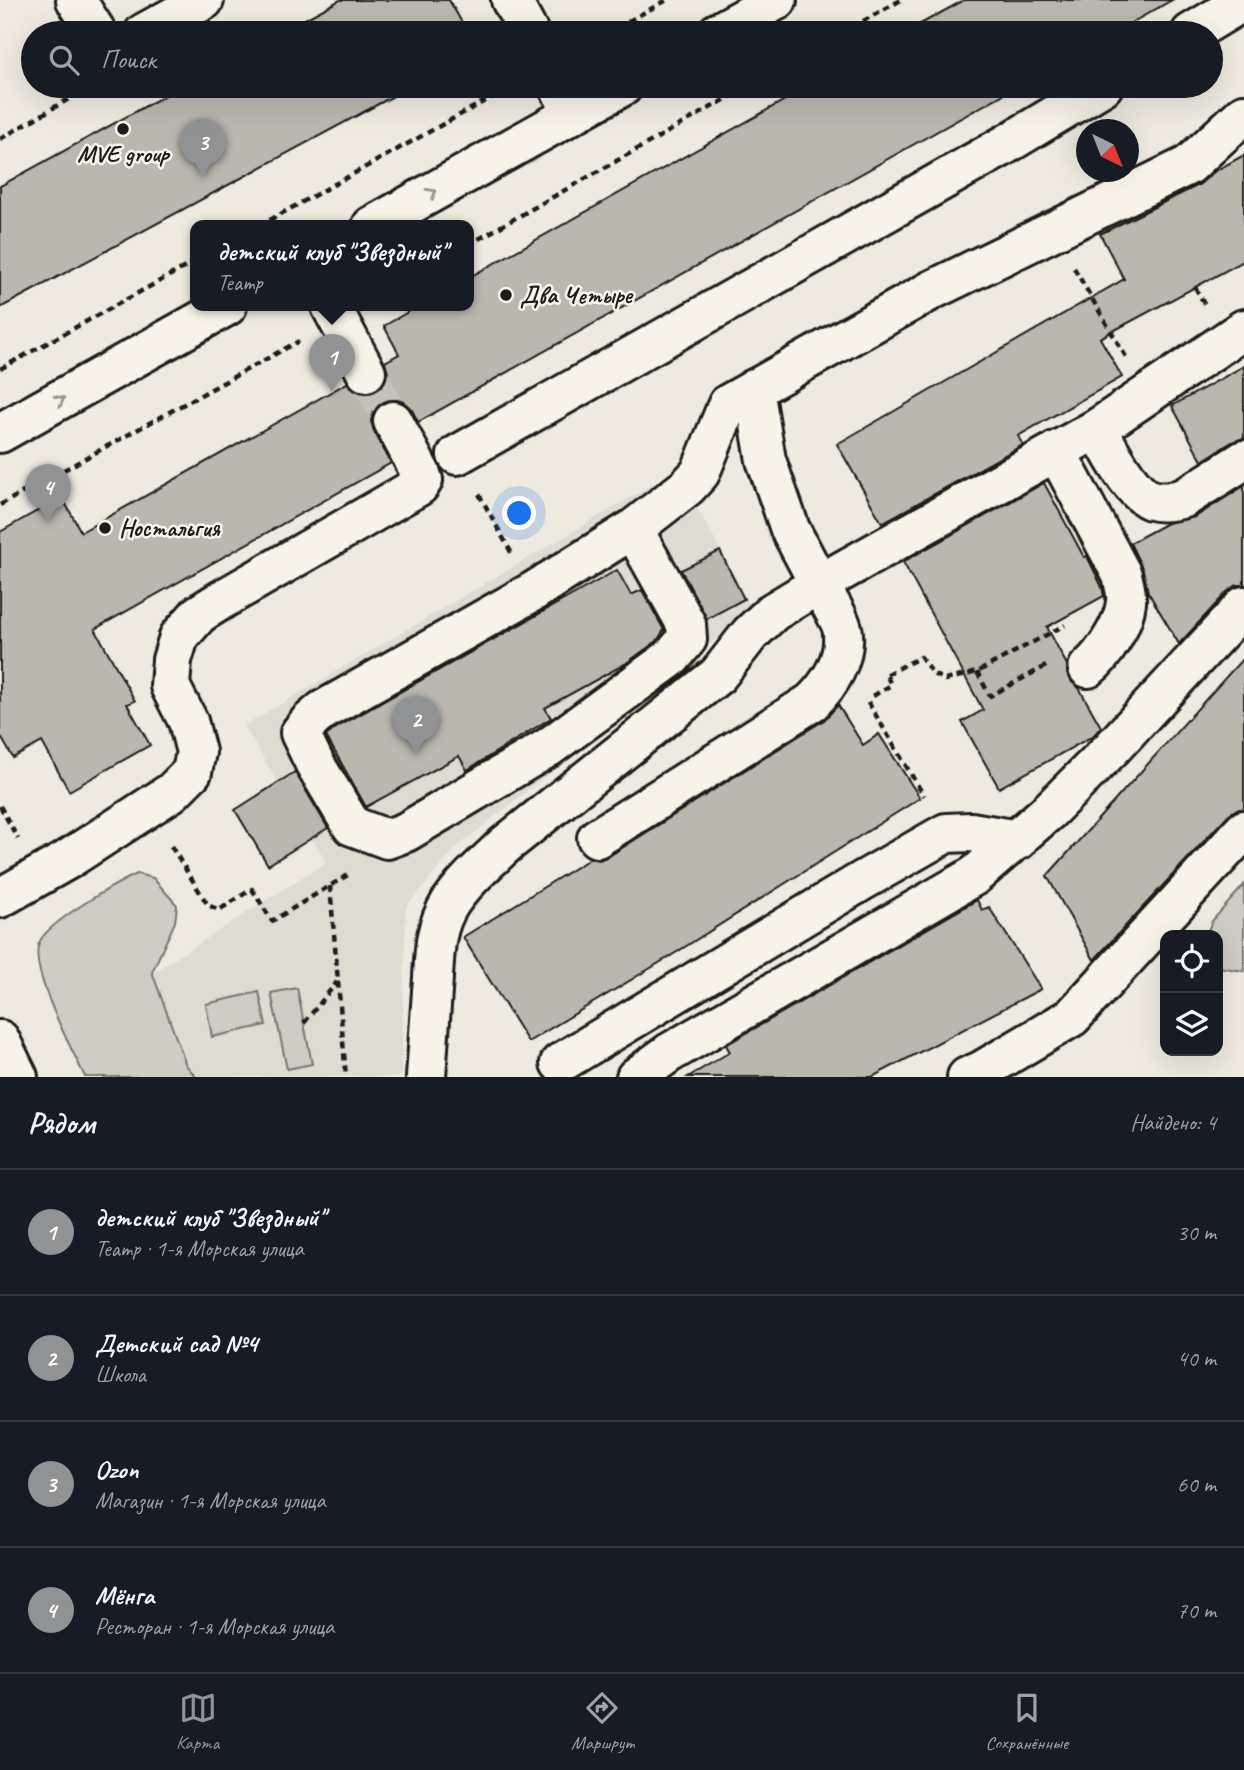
<!DOCTYPE html>
<html lang="ru">
<meta charset="utf-8">
<style>
:root{--surface:#171b24;--page:#242831;--text:#f1f3f6;--muted:#9ea1a6;--line:#363941;--accent:#919294}
body{margin:0;font-family:Caveat,sans-serif;background:var(--page);color:var(--text)}
.controls{position:absolute;right:21px;bottom:21px;display:grid;overflow:hidden;border-radius:14px;box-shadow:0 7px 28px #0002}
.controls button{width:63px;height:63px;display:grid;place-items:center;padding:0;border:0;border-bottom:2px solid var(--line);background:var(--surface);color:var(--text);font:35px sans-serif}
.compass{position:absolute;left:1076px;top:119px;width:63px;height:63px;border-radius:50%;background:var(--surface);box-shadow:0 7px 28px #0002;rotate:137deg}
.you{position:absolute;left:520px;top:514px;width:24px;height:24px;margin:-18px;border:5px solid #fff;border-radius:50%;background:#1a73e8;box-shadow:0 0 0 10px #1a73e833}
.badge{display:grid;place-items:center;width:46px;height:46px;border-radius:50%;background:var(--accent);color:#fff;font-size:23px;font-weight:700}
.pin{position:absolute;translate:-50% -58px;filter:drop-shadow(0 2px 4px #0008)}
.pin::after{content:'';position:absolute;top:37px;width:24px;height:21px;background:inherit;clip-path:polygon(0 0,100% 0,50% 100%)}
.popup{position:absolute;left:190px;top:220px;width:284px;height:91px;box-sizing:border-box;display:grid;place-content:center;border-radius:14px;background:var(--surface);filter:drop-shadow(0 2px 5px #0005);font-size:23px;white-space:nowrap;color:var(--muted)}
.popup b{font-size:26px;color:var(--text)}
.popup::after{content:'';position:absolute;left:50%;top:100%;margin-left:-14px;border:14px solid transparent;border-top-color:var(--surface)}
.list{margin:0;padding:0;list-style:none}
h2{display:flex;justify-content:space-between;align-items:center;height:91px;margin:0;padding:0 28px;font-size:30px}
h2 small{font-size:23px;font-weight:400;color:var(--muted)}
.list li{display:grid;grid-template-columns:46px 1fr auto;gap:21px;align-items:center;box-sizing:border-box;height:126px;padding:0 28px;border-top:2px solid var(--line)}
.list b{display:block;font-size:26px;white-space:nowrap}
.list p{margin:0;font-size:23px;white-space:nowrap;color:var(--muted)}
.list em{font-size:23px;font-style:normal;color:var(--muted)}
.icon{flex:none;width:38px;height:38px;fill:none;stroke:currentColor;stroke-width:2;stroke-linecap:round;stroke-linejoin:round}
.map{position:relative;flex:none;width:1244px;height:1077px;overflow:hidden}
.search{position:absolute;background:var(--surface);box-shadow:0 7px 28px #0002;left:21px;right:21px;top:21px;height:77px;display:flex;align-items:center;gap:18px;box-sizing:border-box;padding:0 24px;border-radius:38px;color:var(--muted);font-size:26px}
.sheet{height:595px;background:var(--surface)}
nav{display:flex;justify-content:space-around;align-items:center;box-sizing:border-box;height:98px;border-top:2px solid var(--line);background:var(--surface);font-size:19px;color:var(--muted)}
nav a{display:grid;justify-items:center;gap:4px}
nav .on{color:var(--accent)}
.map>svg:first-child{display:block}
.built{fill:#dedbd1}
.green{fill:#cfccc3;stroke:#767470;stroke-width:2}
.building{fill:#bab7af;stroke:#1c1c1c;stroke-width:2}
.lines{fill:none;stroke-linecap:round;stroke-linejoin:round}
.minor-tunnel{stroke:#c4c1b9;stroke-width:38;stroke-dasharray:38 19;stroke-linecap:butt}
.minor-casing{stroke:#1c1c1c;stroke-width:44}
.major-casing{stroke:#1c1c1c;stroke-width:44}
.path{stroke:#1c1c1c;stroke-width:4.5;stroke-dasharray:7 5;stroke-linecap:butt}
.minor{stroke:#f7f3e8;stroke-width:38}
.major{stroke:#f7f3e8;stroke-width:38}
.oneway{stroke:#94928c}
.poi-dot{fill:#1c1c1c;stroke:#f7f3e8;stroke-width:2.5}
.labels{text-anchor:middle;dominant-baseline:central;stroke-width:5;stroke-linejoin:round;paint-order:stroke}
.poi-label{font-size:24px;font-weight:bold;fill:#1c1c1c;stroke:#f7f3e8;text-anchor:start}
</style>
<div class="map">
<svg width="1244" height="1077" viewBox="0 0 1244 1077">
<rect width="100%" height="100%" fill="#eeeae0"/>
<filter id="ink" filterUnits="userSpaceOnUse"><feTurbulence type="fractalNoise" baseFrequency=".0143" numOctaves="2"/><feDisplacementMap in="SourceGraphic" scale="14" xChannelSelector="R" yChannelSelector="G"/><feConvolveMatrix kernelMatrix="1 2 1 2 8 2 1 2 1" color-interpolation-filters="sRGB"/></filter>
<g filter="url(#ink)">
<path class="built" d="M677,470L752,610L456,848L406,907L401,1077H175L154,972L326,862L244,726Z"/>
<g class="green">
<path d="M137,874L153,878L177,905L175,922L152,972L186,1065L196,1077H85C73,1051 26,966 40,941C50,921 115,884 137,874Z"/>
<path d="M1244,885V971L1218,967V935H1206L1212,921Z"/>
<path d="M297,988L312,1064L287,1069L271,993Z"/>
<path d="M259,992L266,1025L212,1037L206,1004Z"/>
</g>
<g class="building">
<path d="M340,0H449L468,33H279Z"/>
<path d="M964,0H1172L1113,33H904Z"/>
<path d="M182,86H412L0,308V186Z"/>
<path d="M810,86H1018L418,422L412,410L404,402L393,399L382,402L374,410L371,421L374,431L391,463L95,629L135,701L127,704L150,745L69,791L42,742L13,758L0,735V532L62,497L81,532L347,383L355,391L365,394L377,391L384,384L388,373L385,362L399,354L384,326L418,306H468V278Z"/>
<path d="M1244,155V261L1100,338L1122,377L1018,436L1023,445L882,523L837,444L1124,279L1100,234L1199,185L1215,171Z"/>
<path d="M1244,366V438L1232,442L1202,461L1172,406Z"/>
<path d="M1044,483L1084,557L1087,556L1102,587L1104,596L1047,627L1067,665V673L1072,682L1079,688L1101,727L1093,736L999,788L962,722L983,710L903,562Z"/>
<path d="M1244,486V585H1237L1228,591L1179,644L1148,592L1143,570L1130,543L1167,523L1195,517Z"/>
<path d="M720,551L744,599L707,619L681,570Z"/>
<path d="M617,570L631,595L642,590L664,630L657,641L625,664L545,708L551,718L467,770L459,756L366,807L326,736L336,728Z"/>
<path d="M1244,657V809H1237L1228,815L1094,960L1047,876Z"/>
<path d="M838,705L863,745L879,734L920,798L669,957L528,1042L463,937L591,858L599,860L609,856L824,720Z"/>
<path d="M295,772L328,828L268,865L235,810Z"/>
<path d="M977,900L982,910L989,907L1041,989L872,1077H688L730,1052L726,1045Z"/>
</g>
<g class="lines">
<path class="minor-tunnel" d="M366,372L393,421"/>
<g class="minor-casing">
<g id="minor">
<path d="M76,0L97,33"/>
<path d="M144,33L204,0"/>
<path d="M1191,33L1244,1"/>
<path d="M331,306L366,372"/>
<path d="M1098,428C1107,447 1131,493 1151,500C1161,503 1174,501 1184,498L1244,460"/>
<path d="M1056,451L1122,575C1124,584 1127,593 1126,602C1124,624 1104,655 1088,668"/>
<path d="M457,455L1005,145L1103,86"/>
<path d="M633,529L686,624L687,639L672,657L549,747L406,832L387,839L352,826L315,764L300,733L309,722L323,710L534,591L633,529L687,487L700,473L728,404L932,290L1189,165L1244,114"/>
<path d="M597,838L812,702C830,684 845,660 843,634C843,622 825,596 819,584L1098,428L1244,329"/>
<path d="M0,898L67,860L172,792L192,772L196,752L188,721L170,686L172,660L179,637L199,614L223,599L419,486L423,480L421,474L393,421"/>
<path d="M0,1040L18,1077"/>
<path d="M560,1063L862,881L946,833L971,832L1018,840"/>
<path d="M426,1077C428,1048 430,1020 432,991C435,959 432,932 450,903C465,881 486,863 505,845L718,675L750,634L773,612L819,584L790,529L766,460L754,389"/>
<path d="M636,1077L669,1053L974,876L1049,811L1112,748L1244,606"/>
<path d="M967,1077L981,1071L1072,1017L1244,830"/>
</g>
</g>
<g class="major-casing">
<g id="major">
<path d="M511,0L529,33"/>
<path d="M717,33L777,0"/>
<path d="M558,86L574,113"/>
<path d="M372,226L623,86"/>
<path d="M0,433L227,306"/>
</g>
</g>
<g class="path">
<path d="M607,33L667,0"/>
<path d="M842,33L901,0"/>
<path d="M0,139L91,86"/>
<path d="M259,226L512,86"/>
<path d="M468,245L749,86"/>
<path d="M1074,268L1126,357"/>
<path d="M1195,287L1205,305"/>
<path d="M0,369L196,261"/>
<path d="M479,494L512,554"/>
<path d="M0,505L299,341"/>
<path d="M977,672L990,696L1046,666"/>
<path d="M887,674L921,657L933,674L945,680L977,672L1065,625"/>
<path d="M873,696L891,685L886,674"/>
<path d="M868,702L924,796"/>
<path d="M0,806L18,839"/>
<path d="M171,846L208,905L219,910L252,889L272,921L351,873"/>
<path d="M330,886L346,1077"/>
<path d="M304,1023L337,982"/>
</g>
<use href="#minor" class="minor"/>
<use href="#major" class="major"/>
</g>
<defs><path id="oneway-chevron" d="M-2-3.5L2.5 0L-2 3.5" fill="none" stroke-width="1.6" stroke-linecap="round" stroke-linejoin="round" transform="scale(1.75)"/></defs>
<g class="oneway">
<use href="#oneway-chevron" transform="translate(432 193) rotate(-29)"/>
<use href="#oneway-chevron" transform="translate(60 400) rotate(-29)"/>
</g>
</g>
<g class="poi-dot">
<circle cx="123" cy="129" r="7"/>
<circle cx="506" cy="295" r="7"/>
<circle cx="105" cy="528" r="7"/>
</g>
<g class="labels">
<g class="poi-label">
<text x="123" y="154" text-anchor="middle">MVE group</text>
<text x="520" y="295">Два Четыре</text>
<text x="119" y="528">Ностальгия</text>
</g>
</g>
</svg>
<div class="controls">
<button><svg class="icon" aria-label="locate" viewBox="0 0 24 24"><circle cx="12" cy="12" r="6"/><path d="M12 2v4M12 18v4M2 12h4M18 12h4"/></svg></button>
<button><svg class="icon" aria-label="layers" viewBox="0 0 24 24"><path d="M12 4l9 5-9 5-9-5zM3 14l9 5 9-5"/></svg></button>
</div>
<svg class="compass" viewBox="-18 -18 36 36"><path d="M0-13l5 13h-10z" fill="#e53935"/><path d="M0 13l5-13h-10z" fill="#9ea1a6"/></svg>
<div class="you"></div>
<div class="pin badge" style="left:332px;top:392px">1</div>
<div class="popup"><b>детский клуб &quot;Звездный&quot;</b>Театр</div>
<div class="pin badge" style="left:416px;top:754px">2</div>
<div class="pin badge" style="left:203px;top:177px">3</div>
<div class="pin badge" style="left:48px;top:522px">4</div>
<div class="search"><svg class="icon" aria-label="search" viewBox="0 0 24 24"><circle cx="10" cy="10" r="6"/><path d="M15 15l6 6"/></svg>Поиск</div>
</div>
<section class="sheet">
<h2>Рядом<small>Найдено: 4</small></h2>
<ul class="list">
<li><span class="badge">1</span><div><b>детский клуб &quot;Звездный&quot;</b><p>Театр · 1-я Морская улица</p></div><em>30 m</em></li>
<li><span class="badge">2</span><div><b>Детский сад №4</b><p>Школа</p></div><em>40 m</em></li>
<li><span class="badge">3</span><div><b>Ozon</b><p>Магазин · 1-я Морская улица</p></div><em>60 m</em></li>
<li><span class="badge">4</span><div><b>Мёнга</b><p>Ресторан · 1-я Морская улица</p></div><em>70 m</em></li>
</ul>
</section>
<nav>
<a class="on"><svg class="icon" aria-label="map" viewBox="0 0 24 24"><path d="M3 6l6-2 6 2 6-2v14l-6 2-6-2-6 2zM9 4v14M15 6v14"/></svg>Карта</a>
<a><svg class="icon" aria-label="directions" viewBox="0 0 24 24"><path d="M12 3l9 9-9 9-9-9zM9 14v-3h6M13 9l2 2-2 2"/></svg>Маршрут</a>
<a><svg class="icon" aria-label="saved" viewBox="0 0 24 24"><path d="M7 4h10v16l-5-4-5 4z"/></svg>Сохранённые</a>
</nav>
